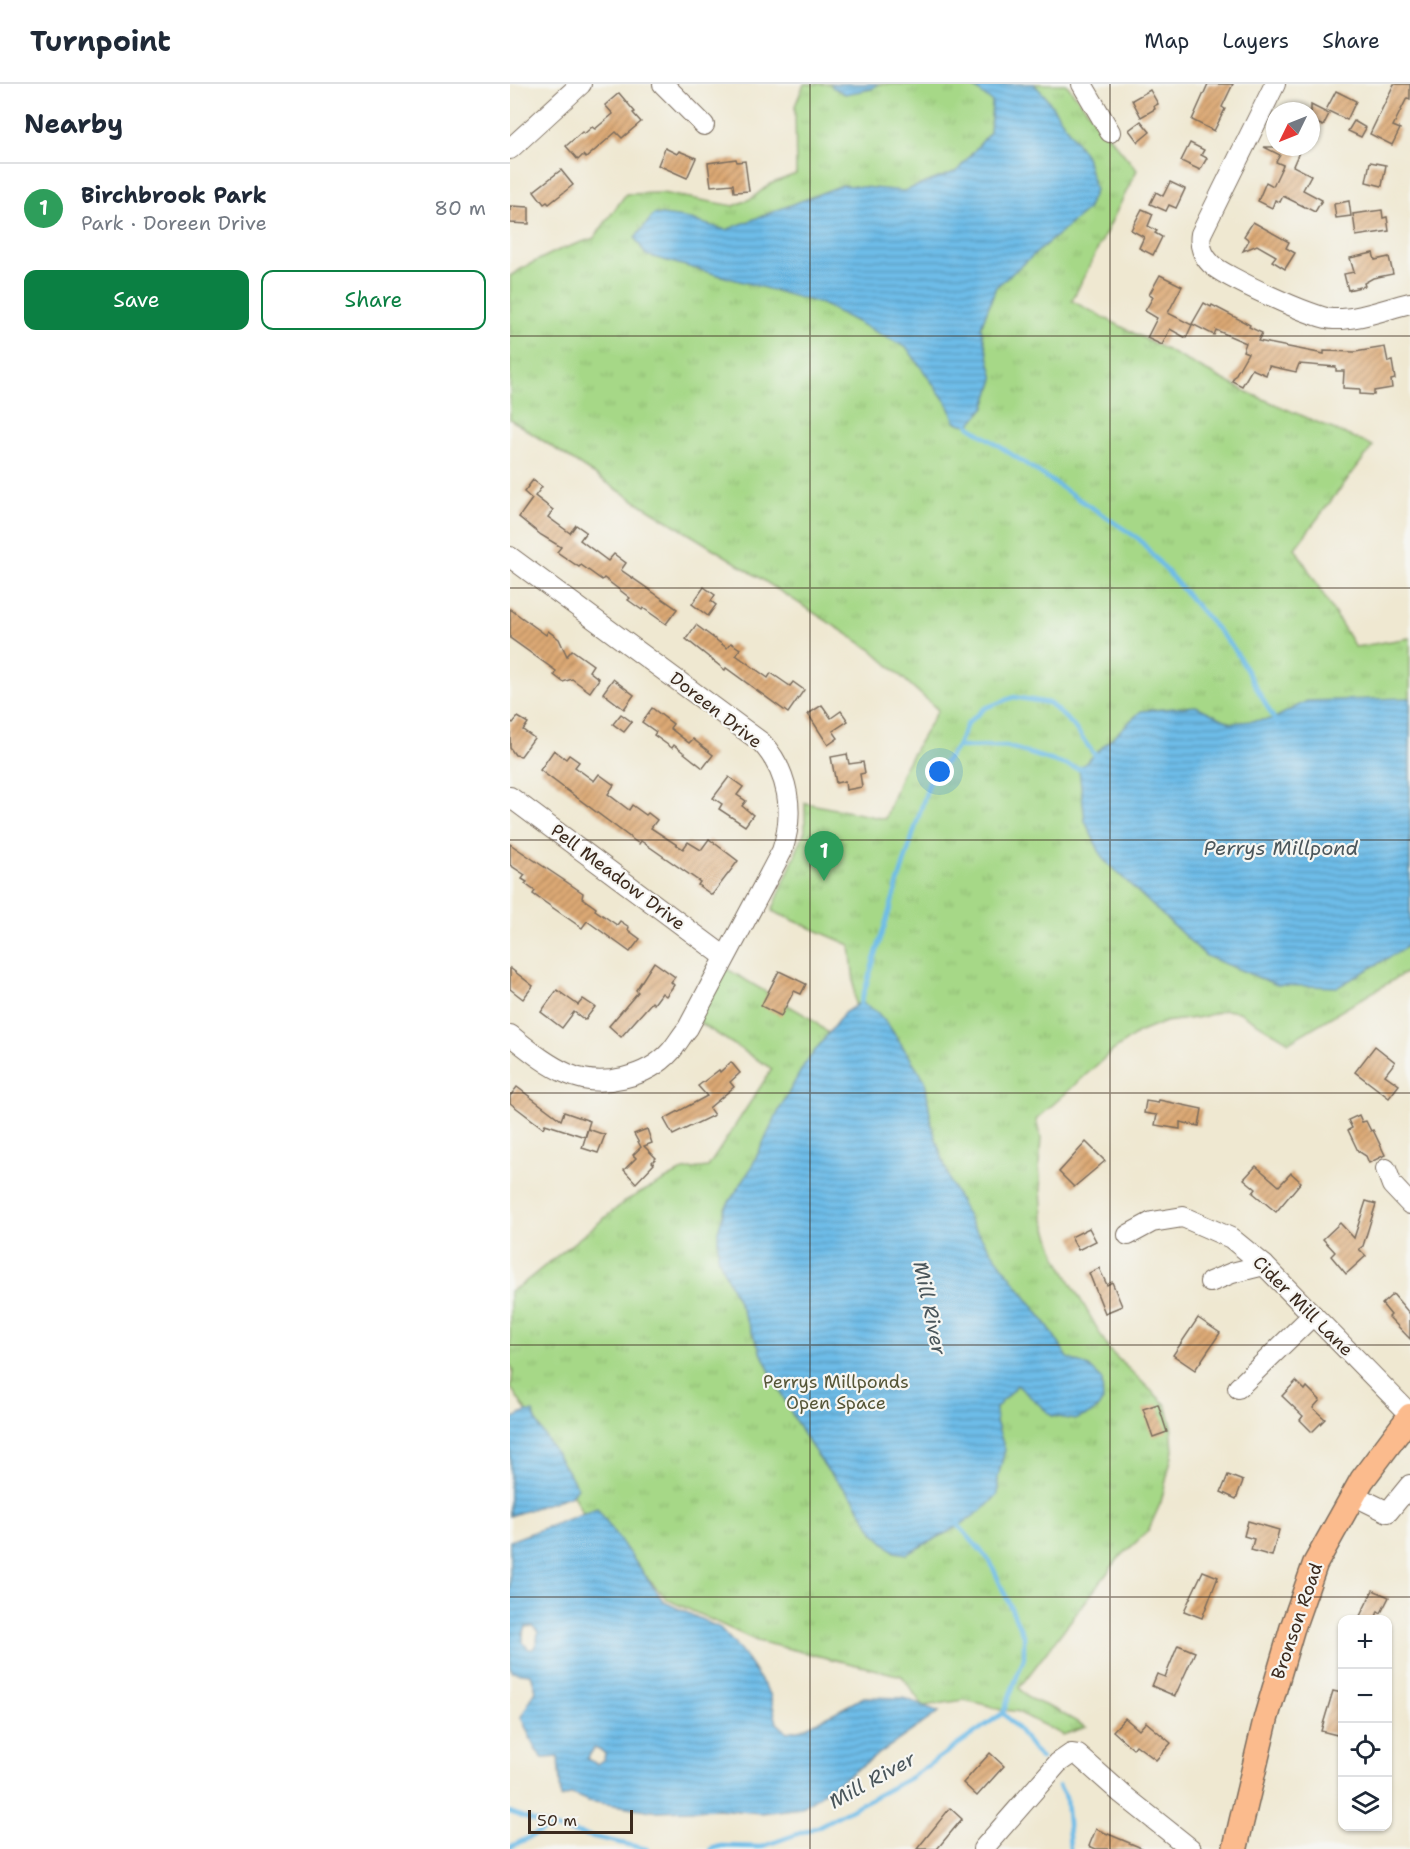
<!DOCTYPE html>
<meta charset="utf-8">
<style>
:root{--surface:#fff;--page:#f2f2f3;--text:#1f2937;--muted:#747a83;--line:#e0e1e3;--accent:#0b8043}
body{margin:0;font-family:"Shantell Sans",sans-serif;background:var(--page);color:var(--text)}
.controls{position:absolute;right:18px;bottom:18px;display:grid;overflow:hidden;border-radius:12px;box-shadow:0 2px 4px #0004}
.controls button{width:54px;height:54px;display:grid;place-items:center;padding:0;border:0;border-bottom:2px solid var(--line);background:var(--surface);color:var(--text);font:30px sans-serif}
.compass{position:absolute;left:756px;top:18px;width:54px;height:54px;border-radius:50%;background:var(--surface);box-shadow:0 2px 4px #0004;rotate:227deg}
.scale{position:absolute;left:18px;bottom:15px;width:105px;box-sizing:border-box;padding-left:6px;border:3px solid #3b2a1e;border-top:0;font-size:16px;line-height:21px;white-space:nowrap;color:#3b2a1e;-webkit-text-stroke:4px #f6f6f2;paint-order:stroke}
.you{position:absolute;left:430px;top:688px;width:21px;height:21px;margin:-15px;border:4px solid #fff;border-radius:50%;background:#1a73e8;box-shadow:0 0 0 9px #1a73e833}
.badge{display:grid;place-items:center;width:39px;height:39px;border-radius:50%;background:var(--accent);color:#fff;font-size:20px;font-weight:700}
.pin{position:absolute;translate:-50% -50px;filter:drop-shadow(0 2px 3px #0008)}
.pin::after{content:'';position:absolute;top:32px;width:21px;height:18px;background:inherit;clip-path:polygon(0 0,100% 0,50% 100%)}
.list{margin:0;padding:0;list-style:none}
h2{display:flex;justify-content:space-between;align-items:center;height:78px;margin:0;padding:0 24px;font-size:26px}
h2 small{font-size:20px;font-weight:400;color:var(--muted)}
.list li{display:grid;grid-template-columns:39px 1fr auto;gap:18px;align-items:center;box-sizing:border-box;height:90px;padding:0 24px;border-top:2px solid var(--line)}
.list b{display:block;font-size:22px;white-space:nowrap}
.list p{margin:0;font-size:20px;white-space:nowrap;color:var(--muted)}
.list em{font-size:20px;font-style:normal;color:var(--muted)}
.actions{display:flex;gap:12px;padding:18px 24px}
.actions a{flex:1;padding:14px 0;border:2px solid var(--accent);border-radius:12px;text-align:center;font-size:21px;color:var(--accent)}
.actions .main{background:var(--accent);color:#fff}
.icon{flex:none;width:33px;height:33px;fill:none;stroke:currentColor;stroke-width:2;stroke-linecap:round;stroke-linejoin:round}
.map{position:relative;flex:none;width:900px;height:1765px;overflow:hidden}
header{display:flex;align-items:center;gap:36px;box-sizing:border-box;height:84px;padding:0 30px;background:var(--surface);border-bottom:2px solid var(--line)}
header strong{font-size:28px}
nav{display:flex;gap:33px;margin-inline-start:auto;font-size:21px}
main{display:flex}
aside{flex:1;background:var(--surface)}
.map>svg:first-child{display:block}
.park{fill:url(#park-tufts);stroke:#708152;stroke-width:1.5}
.water{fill:url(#water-rules);stroke:#547383;stroke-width:1.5;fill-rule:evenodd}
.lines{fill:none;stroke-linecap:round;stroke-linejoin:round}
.stream{stroke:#6dbce8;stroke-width:4.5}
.building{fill:url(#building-hatch)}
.minor-casing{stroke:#7a6c5d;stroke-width:22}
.major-casing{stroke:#7a6c5d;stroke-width:27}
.minor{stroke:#fff;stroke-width:20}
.major{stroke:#fbbb8d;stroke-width:24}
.grid{fill:none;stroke:#3b2a1e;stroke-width:1.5;stroke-opacity:0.55}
.labels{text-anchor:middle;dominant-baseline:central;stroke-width:4.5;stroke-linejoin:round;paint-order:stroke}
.street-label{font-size:18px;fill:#3b2a1e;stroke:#f6f6f2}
.park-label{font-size:18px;fill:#565638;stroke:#f6f6f2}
.water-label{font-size:20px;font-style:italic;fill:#4a565b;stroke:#f6f6f2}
</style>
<header>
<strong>Turnpoint</strong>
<nav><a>Map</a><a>Layers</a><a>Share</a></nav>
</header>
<main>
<aside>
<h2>Nearby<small></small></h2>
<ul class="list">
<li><span class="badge" style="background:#2e9e5b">1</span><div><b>Birchbrook Park</b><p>Park · Doreen Drive</p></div><em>80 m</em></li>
</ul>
<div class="actions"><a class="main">Save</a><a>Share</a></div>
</aside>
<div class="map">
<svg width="900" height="1765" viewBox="0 0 900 1765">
<defs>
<pattern id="park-tufts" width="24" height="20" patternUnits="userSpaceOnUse" patternTransform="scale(1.5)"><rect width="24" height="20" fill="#a6d887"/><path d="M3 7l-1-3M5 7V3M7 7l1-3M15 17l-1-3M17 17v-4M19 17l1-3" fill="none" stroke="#90ba74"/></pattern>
<pattern id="water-rules" width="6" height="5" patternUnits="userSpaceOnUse" patternTransform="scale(1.5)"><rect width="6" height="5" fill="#6dbce8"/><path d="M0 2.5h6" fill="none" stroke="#5b99bb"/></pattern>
<pattern id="building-hatch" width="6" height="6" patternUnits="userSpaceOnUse" patternTransform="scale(1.5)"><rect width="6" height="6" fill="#dca975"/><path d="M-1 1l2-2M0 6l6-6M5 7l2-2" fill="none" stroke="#b48a5f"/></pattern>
</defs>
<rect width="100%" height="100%" fill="#f6f6f2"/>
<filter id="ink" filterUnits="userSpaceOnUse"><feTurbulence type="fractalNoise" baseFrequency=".0167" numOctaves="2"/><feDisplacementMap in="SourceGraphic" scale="12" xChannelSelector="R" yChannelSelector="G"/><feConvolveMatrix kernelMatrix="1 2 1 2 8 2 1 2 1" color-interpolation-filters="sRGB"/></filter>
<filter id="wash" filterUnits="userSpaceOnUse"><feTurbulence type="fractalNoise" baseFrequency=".008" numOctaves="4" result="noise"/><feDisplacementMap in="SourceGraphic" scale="24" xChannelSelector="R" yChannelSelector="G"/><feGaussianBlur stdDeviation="1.35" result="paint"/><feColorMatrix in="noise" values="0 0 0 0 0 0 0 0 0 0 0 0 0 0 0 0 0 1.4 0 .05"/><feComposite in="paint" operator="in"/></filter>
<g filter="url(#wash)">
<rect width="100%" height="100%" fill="#efe8d1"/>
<path class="park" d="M294,0H556L627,86L562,217L739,309L863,362L785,464L845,563L900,554V886L779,958L729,928L715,926L692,933L655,938L628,949L600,969L526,1036L531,1054L529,1081L533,1133L547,1174L600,1267L656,1321L661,1339L663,1367L651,1418L638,1447L608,1475L509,1604L518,1614L546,1626L576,1643L553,1651L506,1627L491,1626L477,1621L454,1616L413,1622L392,1592L247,1557L158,1516L136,1493L78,1440L32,1351L1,1304L3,1286L0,1280V1207L11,1201L117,1116L174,1086L198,1083L262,985L176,930L202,876L300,934L330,959L346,948L344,899L340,861L262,827L295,747V719L375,735L393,686L428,626L362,566L220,475L111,408L0,335V192L16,182L49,166L84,154L116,110L152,109L224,122L242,114L260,100L286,90L285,22Z"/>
<g class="water">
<path d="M321,0H368L362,5L335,10L322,3Z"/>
<path d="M460,0H524L536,13L576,72L585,106L577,126L486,203L471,243L484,295L475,323L459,342L445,338L439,322L397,264L312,220L136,171L125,154L144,130L174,134L216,146L332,101L394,107L447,87L480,48L482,18Z"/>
<path d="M900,614V858L895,864L828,903L767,901L696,872L593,775L575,737L569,685L631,627L686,622L721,639L763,635L797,617Z"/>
<path d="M351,918L367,928L379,942L415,996L422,1043L440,1097L462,1141L538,1242L558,1274L579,1283L592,1295L593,1317L584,1328L565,1336L542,1332L507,1301L486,1324V1337L495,1366L488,1393V1410L475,1424L449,1442L397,1470L385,1468L365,1450L343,1414L318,1387L291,1347L260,1288L208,1174V1147L215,1124L240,1086L269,1026L294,981L334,929Z"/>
<path d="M16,1328H23L29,1343L68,1404L60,1412L0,1432V1336Z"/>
<path d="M87,1424L154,1518L210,1544L231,1567L260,1610L267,1639L277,1648L293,1645L354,1613L394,1614L429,1628L291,1724L251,1729L209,1725L143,1727L78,1717L62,1710L51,1714L48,1673L33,1674L26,1666L11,1633L26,1606L21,1590L2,1588L0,1579V1457ZM23,1542L28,1548L27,1558L23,1565H19L13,1559V1550L16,1543ZM84,1664L92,1667L95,1670L94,1675L87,1680L77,1675Z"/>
</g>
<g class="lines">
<g class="stream">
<path d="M459,342L629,455L725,566L767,640"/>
<path d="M447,663L457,640L475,624L504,613L539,619L562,640L584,670L590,672"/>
<path d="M351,922V918L419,699L447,663L496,662L569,685L573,684"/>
<path d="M493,1629L508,1645L531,1675"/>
<path d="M549,1702L556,1714L560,1765"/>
<path d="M0,1728L40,1743L137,1765"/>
<path d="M0,1763L40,1743"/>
<path d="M201,1765L211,1762L251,1763L307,1743L400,1694L493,1629L514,1574V1553L480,1477L449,1442V1437"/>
</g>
</g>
<g id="blocks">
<g class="building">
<path d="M698,0H723L712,23L715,25L704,47L682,36Z"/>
<path d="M884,0H900V15L897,14L883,42L890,45L882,61L860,50Z"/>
<path d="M640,6L648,20L644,22L645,25L631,33L622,16Z"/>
<path d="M826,7L846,17L837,36L816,26Z"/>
<path d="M109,9L125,28L123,29L131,38L112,54L106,48L76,74L73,71L68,76L56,62L72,48L74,50L82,43L85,45L103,30L95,21Z"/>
<path d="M801,21L819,30L813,42L801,36Z"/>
<path d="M631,37L640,48L628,58L619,46Z"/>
<path d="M844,37L856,44L851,53L838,47Z"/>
<path d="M680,59L694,66L691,71L697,74L690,86L671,77Z"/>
<path d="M754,63H783L790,66L783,82L801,91L793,106L812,116L805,128L773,112L770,118L765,116L762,124L748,117L756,98L763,102L773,81L766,78L770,71Z"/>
<path d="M155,64L167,70L169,67L186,74L177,94L148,81Z"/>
<path d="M226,75L227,78L235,77L239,107L224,108L223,100L201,102L198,79Z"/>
<path d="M860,78L876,81L872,102L856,98Z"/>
<path d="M51,86L63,101L39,120L37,118L34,120L24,107Z"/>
<path d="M660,98L675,105L666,124L659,121L656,127L640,120L646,108L653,112Z"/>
<path d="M839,117L841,132L826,134L824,120Z"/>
<path d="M0,122L19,123V140L0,139Z"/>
<path d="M632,125L643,130L638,142L647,147L645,149L652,153L643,171L629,164L634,153L621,146Z"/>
<path d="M872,126L873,134L877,133L879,147L846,152L843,130Z"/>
<path d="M743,138L779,158L776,164L785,169L775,185L762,177L766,172L747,161L733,167L739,156L734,152Z"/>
<path d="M863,169L865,176L879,173L883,190L863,194L854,199L855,202L838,206L834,190L844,188L840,174Z"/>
<path d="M650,191L672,202L658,229L682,241L676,254L660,245L652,261L637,254L647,234L635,227L643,213L639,211Z"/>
<path d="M694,219L701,223L702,221L740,241L739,243L752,249L748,257L814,270V267L845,268L875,263L878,278L882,277L885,295L881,296L882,304L864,307V311L850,310V305L833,304L834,287H826V283L789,280L786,288L759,282L756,291L742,285L732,302L722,297L738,269L733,267L736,259L706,246L704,251L682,240Z"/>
<path d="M23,396L32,403L25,412L43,426L38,433L60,449L66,441L76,448L70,456L98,477L104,470L116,479L111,486L167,525L156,540L133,524L132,526L118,516L120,514L94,494L92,496L71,481L69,483L47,468L51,463L31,451L9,433L22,415L14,408Z"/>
<path d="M194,503L205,511L201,517L206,521L198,532L182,520Z"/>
<path d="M0,525L36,551L38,547L49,555L57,572L62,566L83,581L79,587L89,595L80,608L62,595L53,598L44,591L46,587L0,554Z"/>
<path d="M186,541L217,564L221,559L230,565L226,571L258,594L261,589L280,602L283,598L294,606L278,629L216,584L215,586L176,555Z"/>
<path d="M103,595L124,611L114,625L93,609Z"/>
<path d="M312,621L321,634L331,627L338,637L323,647L328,654L318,661L298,630Z"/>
<path d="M142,624L163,640L160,644L179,659L183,655L203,671L193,684L164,661L162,664L144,651L146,648L132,638Z"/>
<path d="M111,630L122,638L114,648L103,640Z"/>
<path d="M8,633L18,639L13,646L24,654L11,672L5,671L0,664V637L3,639Z"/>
<path d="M44,666L56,675L59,671L69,678L65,683L84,697L89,690L104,701L98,710L119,726L122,721L136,731L138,729L147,736L141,744L173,765L178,758L191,766L199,755L228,777L202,811L188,801L190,798L131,757L129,760L30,686Z"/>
<path d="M337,670L339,680L353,678L355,689L350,690L352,703L336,706L335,697L326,699L321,673Z"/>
<path d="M219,693L233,703L227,711L236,717L232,722L243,731L235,742L209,725L212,720L203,714Z"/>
<path d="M0,760L73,809L72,814L86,824L85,826L107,841L110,837L119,843L118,846L130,855L120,868L77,837L72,844L23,810L25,807L15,800L17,798L12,795L15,791L0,781Z"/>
<path d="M144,878L165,893L161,898L164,901L156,912L152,909L144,920L142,918L111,953L99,942L128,908L126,906Z"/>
<path d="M0,884L23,902L13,915L0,905Z"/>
<path d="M269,887L296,900L291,910L284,907L271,932L251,922Z"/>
<path d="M47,906L68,921L73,915L85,923L75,936L64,928L52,944L31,928Z"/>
<path d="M865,962L885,978L875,991L889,1001L879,1014L845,988Z"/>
<path d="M221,978L230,989L220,998L224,1003L199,1024L204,1031L163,1051L154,1035L197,1012L188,1002L209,986L210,988Z"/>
<path d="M7,1003L51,1036L54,1028L80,1037L75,1053L35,1040L33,1044L0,1019V1012Z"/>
<path d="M649,1016L692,1025L689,1042L670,1038V1045L645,1041L647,1031L634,1029L636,1017L648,1019Z"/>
<path d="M849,1031L852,1038L856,1037L861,1047L863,1046L875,1071L859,1079L856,1072L848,1067L838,1046L842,1044L838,1036Z"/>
<path d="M78,1045L95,1051L88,1069L72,1064Z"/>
<path d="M137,1045L142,1059L134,1062L146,1074L142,1078L144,1080L126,1099L114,1086L126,1074L123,1071L131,1063L124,1050Z"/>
<path d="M576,1058L595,1077L564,1103L549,1088Z"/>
<path d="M746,1082L769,1102L781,1089L791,1098L766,1128L743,1109L746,1105L734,1095Z"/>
<path d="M856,1117L866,1120L853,1162L849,1165L856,1172L836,1190L821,1172L825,1168L813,1155L830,1139L844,1154Z"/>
<path d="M579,1144L586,1157L568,1166L561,1153Z"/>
<path d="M589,1184L597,1201L602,1198L612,1222L595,1229L579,1189Z"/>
<path d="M883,1210L900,1230V1255L879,1233L881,1231L872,1220Z"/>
<path d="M688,1234L710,1249L685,1286L663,1271Z"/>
<path d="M786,1297L795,1306L797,1303L810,1316L803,1324L815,1335L802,1348L790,1336L793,1332L772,1312Z"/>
<path d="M648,1320L657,1348L643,1353L633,1325Z"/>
<path d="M718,1391L733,1397L726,1415L711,1408Z"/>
<path d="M738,1437L769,1446L762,1472L741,1466L744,1455L734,1452Z"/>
<path d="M693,1487L708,1493L692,1534L674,1527Z"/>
<path d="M863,1506L879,1513L871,1529L868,1527L865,1536H848Z"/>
<path d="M668,1561L685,1568L665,1612L642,1602L647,1590L655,1593Z"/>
<path d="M823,1607L832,1609V1631L827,1651L811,1647Z"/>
<path d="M615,1634L629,1646L636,1638L661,1659L646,1676L626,1661L623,1665L603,1647Z"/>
<path d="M480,1669L494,1682L467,1712L453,1699Z"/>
<path d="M440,1724L452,1735L427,1765H407Z"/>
<path d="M586,1745L634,1765H586L579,1762Z"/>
</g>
</g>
</g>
<g filter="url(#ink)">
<use href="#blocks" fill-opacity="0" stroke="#7a6c5d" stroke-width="1.5"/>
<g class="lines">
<g class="minor-casing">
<g id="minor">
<path d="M153,0L194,41"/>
<path d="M572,0L600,48"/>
<path d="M765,0L691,150C689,161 693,172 701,180C713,192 805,235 823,235C848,236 875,225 900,219"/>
<path d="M0,65L71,0"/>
<path d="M0,473L251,658C279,688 285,728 272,767L178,944C172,951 167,960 161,967C138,993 91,1005 58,990C37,981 18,965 0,951"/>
<path d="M0,713L215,873"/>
<path d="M876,1085L882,1101L900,1120"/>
<path d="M618,1151L642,1138L673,1133L721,1154L754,1181L900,1330"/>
<path d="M700,1198L722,1189L754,1181"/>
<path d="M728,1304L803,1231"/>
<path d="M843,1411L878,1428L900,1401"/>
<path d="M473,1765L548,1679L561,1670L568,1671L612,1710L681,1765"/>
</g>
</g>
<g class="major-casing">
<path id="major" d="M725,1765L756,1634L782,1545L805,1480L852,1396L900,1332"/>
</g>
<use href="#minor" class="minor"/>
<use href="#major" class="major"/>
</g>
</g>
<path class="grid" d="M300,0V1765M600,0V1765M0,252H900M0,504H900M0,756H900M0,1009H900M0,1261H900M0,1513H900"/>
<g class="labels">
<g class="street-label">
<text transform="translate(206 626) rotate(38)">Doreen Drive</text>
<text transform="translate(108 793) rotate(37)">Pell Meadow Drive</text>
<text transform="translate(793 1222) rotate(45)">Cider Mill Lane</text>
<text transform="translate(787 1537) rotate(-71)">Bronson Road</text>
</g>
<g class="park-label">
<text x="326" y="1298">Perrys Millponds<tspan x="326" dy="21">Open Space</tspan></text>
</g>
<g class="water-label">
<text x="771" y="764">Perrys Millpond</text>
<text transform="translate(420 1224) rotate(78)">Mill River</text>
<text transform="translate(362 1696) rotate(-29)">Mill River</text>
</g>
</g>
</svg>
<div class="controls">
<button>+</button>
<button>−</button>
<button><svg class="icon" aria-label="locate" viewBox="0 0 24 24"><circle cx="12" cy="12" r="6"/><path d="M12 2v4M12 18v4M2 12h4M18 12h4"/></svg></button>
<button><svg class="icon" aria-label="layers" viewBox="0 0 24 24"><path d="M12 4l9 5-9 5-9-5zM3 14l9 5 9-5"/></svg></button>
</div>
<svg class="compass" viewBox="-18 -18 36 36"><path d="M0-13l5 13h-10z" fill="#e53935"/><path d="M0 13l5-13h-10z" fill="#747a83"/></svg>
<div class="scale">50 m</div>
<div class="you"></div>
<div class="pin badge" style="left:314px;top:797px;background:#2e9e5b">1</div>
</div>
</main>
